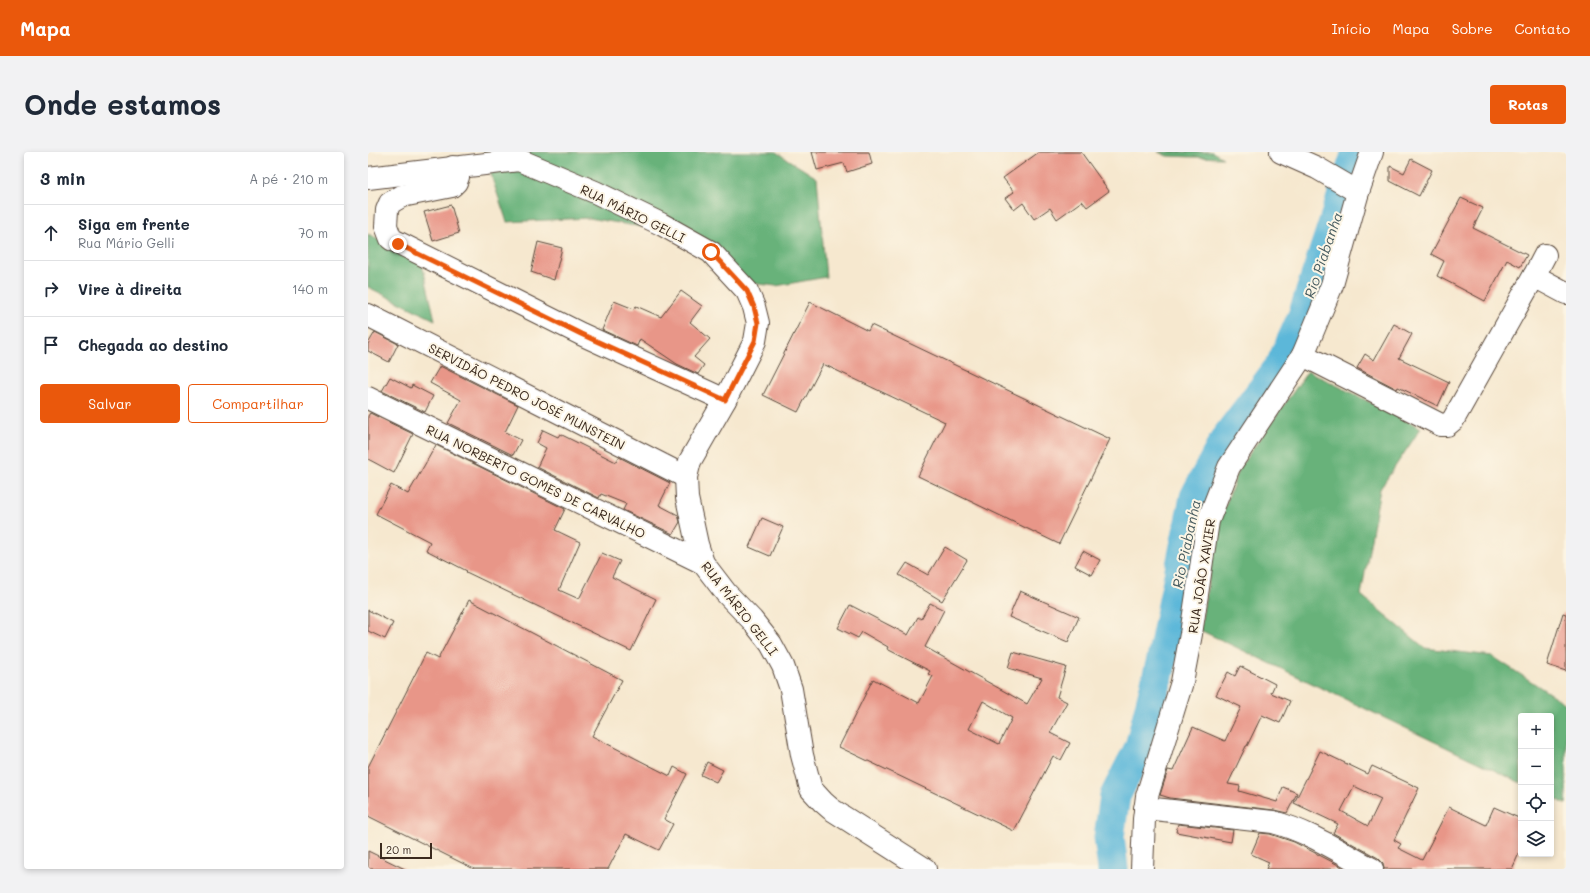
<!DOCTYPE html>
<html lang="pt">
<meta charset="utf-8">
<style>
:root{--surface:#fff;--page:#f2f2f3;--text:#1f2937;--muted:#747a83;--line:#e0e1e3;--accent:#ea580c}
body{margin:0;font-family:Mali,sans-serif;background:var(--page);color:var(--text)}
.controls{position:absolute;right:12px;bottom:12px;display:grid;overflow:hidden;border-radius:4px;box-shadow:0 2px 6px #0003}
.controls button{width:36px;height:36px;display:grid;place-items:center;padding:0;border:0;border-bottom:1px solid var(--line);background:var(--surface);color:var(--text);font:20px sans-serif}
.scale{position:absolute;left:12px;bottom:10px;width:52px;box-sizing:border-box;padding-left:4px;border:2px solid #3b2a1e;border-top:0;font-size:11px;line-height:14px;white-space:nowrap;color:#3b2a1e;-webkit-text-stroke:3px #fcf5e5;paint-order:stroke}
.stop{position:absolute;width:12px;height:12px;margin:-9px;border:3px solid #ea580c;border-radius:50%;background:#fff}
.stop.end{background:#ea580c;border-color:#fff;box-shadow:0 1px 4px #0008}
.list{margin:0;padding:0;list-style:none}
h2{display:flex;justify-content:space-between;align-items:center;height:52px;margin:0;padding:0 16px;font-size:17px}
h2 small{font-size:13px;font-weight:400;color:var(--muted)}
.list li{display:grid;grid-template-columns:26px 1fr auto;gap:12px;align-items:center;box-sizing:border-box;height:56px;padding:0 16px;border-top:1px solid var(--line)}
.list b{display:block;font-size:15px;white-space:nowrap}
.list p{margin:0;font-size:13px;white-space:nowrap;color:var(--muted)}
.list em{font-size:13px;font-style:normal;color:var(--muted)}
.actions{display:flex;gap:8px;padding:12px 16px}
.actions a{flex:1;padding:9px 0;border:1px solid var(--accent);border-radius:4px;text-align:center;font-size:14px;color:var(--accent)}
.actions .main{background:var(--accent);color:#fff}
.icon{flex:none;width:22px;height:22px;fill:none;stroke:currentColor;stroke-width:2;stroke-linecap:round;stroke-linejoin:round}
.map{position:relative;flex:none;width:1198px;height:717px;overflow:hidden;border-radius:4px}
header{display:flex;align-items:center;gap:24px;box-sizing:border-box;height:56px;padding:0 20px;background:var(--accent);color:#fff}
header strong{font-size:19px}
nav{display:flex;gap:22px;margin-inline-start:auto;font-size:14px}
.intro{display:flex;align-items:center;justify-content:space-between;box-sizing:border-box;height:96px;padding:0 24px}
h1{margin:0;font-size:28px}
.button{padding:10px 18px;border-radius:4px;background:var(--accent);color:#fff;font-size:14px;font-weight:700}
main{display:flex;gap:24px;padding:0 24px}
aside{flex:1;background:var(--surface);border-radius:4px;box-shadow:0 2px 6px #0003}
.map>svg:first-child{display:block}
.forest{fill:#68b27a;stroke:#526e4c}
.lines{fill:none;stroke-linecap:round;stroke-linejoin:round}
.river{stroke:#5bb7d9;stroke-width:31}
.building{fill:#e89688;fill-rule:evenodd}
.minor-casing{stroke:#574639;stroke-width:24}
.minor{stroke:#fff;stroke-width:22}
.route{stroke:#ea580c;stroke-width:5}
.labels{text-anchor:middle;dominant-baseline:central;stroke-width:4;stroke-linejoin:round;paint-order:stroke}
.street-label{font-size:13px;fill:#3b2a1e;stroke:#fcf5e5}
.water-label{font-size:14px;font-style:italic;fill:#465b5f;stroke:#fcf5e5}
</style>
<header>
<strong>Mapa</strong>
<nav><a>Início</a><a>Mapa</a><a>Sobre</a><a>Contato</a></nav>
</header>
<div class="intro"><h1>Onde estamos</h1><a class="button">Rotas</a></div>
<main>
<aside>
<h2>3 min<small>A pé · 210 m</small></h2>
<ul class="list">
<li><svg class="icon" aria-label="ahead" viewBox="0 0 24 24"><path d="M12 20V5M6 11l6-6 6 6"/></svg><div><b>Siga em frente</b><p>Rua Mário Gelli</p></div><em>70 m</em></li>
<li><svg class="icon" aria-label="right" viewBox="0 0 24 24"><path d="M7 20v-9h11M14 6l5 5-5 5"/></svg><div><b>Vire à direita</b></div><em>140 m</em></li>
<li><svg class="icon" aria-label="arrive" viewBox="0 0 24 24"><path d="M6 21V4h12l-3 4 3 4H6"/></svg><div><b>Chegada ao destino</b></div></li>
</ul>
<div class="actions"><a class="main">Salvar</a><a>Compartilhar</a></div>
</aside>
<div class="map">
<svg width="1198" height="717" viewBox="0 0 1198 717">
<rect width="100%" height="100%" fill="#fcf5e5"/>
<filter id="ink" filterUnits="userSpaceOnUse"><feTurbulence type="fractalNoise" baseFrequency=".025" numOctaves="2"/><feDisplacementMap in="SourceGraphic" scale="8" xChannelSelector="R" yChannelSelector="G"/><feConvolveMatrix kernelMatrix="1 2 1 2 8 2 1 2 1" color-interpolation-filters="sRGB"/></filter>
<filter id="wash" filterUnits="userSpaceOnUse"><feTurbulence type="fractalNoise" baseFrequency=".012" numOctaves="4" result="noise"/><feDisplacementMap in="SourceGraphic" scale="16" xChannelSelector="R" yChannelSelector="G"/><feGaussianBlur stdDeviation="0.9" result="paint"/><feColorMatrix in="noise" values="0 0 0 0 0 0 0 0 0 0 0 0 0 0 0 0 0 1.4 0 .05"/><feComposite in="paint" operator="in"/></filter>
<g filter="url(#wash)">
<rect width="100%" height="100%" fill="#f6e8cf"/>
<g class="forest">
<path d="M115,0H408L449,26L458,125L408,134L365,129L322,87L280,76L221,66L139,70Z"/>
<path d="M790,0H844L855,6L799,4Z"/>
<path d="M0,82L53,107L67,168L0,135Z"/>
<path d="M940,219L1053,276L1012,337L993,443L1057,496L1124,504L1198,552V652L1183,645V564H1153V631L832,478L850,373L872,315Z"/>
</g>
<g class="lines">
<path class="river" d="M745,717L741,685L747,644L772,595L794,507L827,345L858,286L913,213L935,164L989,0"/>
</g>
<g id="blocks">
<g class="building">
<path d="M444,0H501L504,12L479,20L476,11L449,18Z"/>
<path d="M671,0H713L741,39L719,55L714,49L689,67L682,56L666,67L655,51L646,58L637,46L646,40L635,26Z"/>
<path d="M1043,7L1064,18L1051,44L1022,29V14L1036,21Z"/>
<path d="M1093,46L1115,56L1105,76L1159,103L1152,115L1139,108L1117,149L1069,124L1076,109L1063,102Z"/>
<path d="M83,53L91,81L65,89L56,60Z"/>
<path d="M170,90L194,96L186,128L163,120Z"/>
<path d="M313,139L334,154L322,170L342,187L326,205L336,213L330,222L309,212L272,187L269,194L234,178L246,149L266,157L268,154L293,165Z"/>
<path d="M442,150L500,179L503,173L742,287L691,392L550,324L577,270L455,212L430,260L395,243Z"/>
<path d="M1026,172L1044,182L1031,206L1081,230L1070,254L1030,235L1029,237L989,216L997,202L1006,208Z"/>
<path d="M7,180L30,192L21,210L0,199V192Z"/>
<path d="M72,214L150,253L137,280L153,288L145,303L80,271L93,248L62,231Z"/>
<path d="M22,225L43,236L44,233L65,244L57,260L14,239Z"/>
<path d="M2,261L45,282L26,321L0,307V264Z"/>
<path d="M175,278L190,285L192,282L248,310L251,305L302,331L291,353L310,363L312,370L305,382L255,358L258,352L233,342L231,346L169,315L178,296L169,291Z"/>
<path d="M68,293L197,357L187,378L212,390L191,438L211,447L234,401L252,409L244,425L288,447L263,499L98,420L99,419L58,398L62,390L8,362L23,333L40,342Z"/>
<path d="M394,366L415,375L402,404L381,395Z"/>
<path d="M577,395L599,408L574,449L531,423L539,411L560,423Z"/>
<path d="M715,399L732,408L724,423L707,414Z"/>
<path d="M652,439L711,465L700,490L641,465Z"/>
<path d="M101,448L254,528L224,584L302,624L306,615L319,622L296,667L305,672L291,698L258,682L240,717H106L0,664V615L58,501L70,507Z"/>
<path d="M562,451L576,458L557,495L659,552L674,526L640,516L645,500L698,515L689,545L699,550L682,581L702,591L693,608L685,604L646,679L471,595L505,527L551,551L565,524L560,522L562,519L519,497L520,495L494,480L490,486L470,476L482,453L540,483L550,465L553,467ZM615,549L644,566L631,592L601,577Z"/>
<path d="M0,458L25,471L17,487L0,479Z"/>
<path d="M1195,461L1198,462V519L1179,513Z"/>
<path d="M872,514L907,532L903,541L922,549L912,571L894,563L879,594H878L860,632L872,634L871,639L909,650L915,635L929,641L919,661L906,658L802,646L792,643L800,618L805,619L825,575L857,589L873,555L848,543L860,520L867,524Z"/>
<path d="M952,599L1000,622L1004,614L1051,636L1026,688L1033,692L1030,696L1054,708L1081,655L1118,673L1126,655L1153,667V697L1144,717H1016L1015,711L1010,706L965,681L970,672L926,651ZM986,634L1013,647L1000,674L973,659Z"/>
<path d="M339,610L355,618L348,630L333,623Z"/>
<path d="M810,672L865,678L863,690L808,680Z"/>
<path d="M892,681L902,682L926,690L978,717H898L901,710L883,702Z"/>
<path d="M0,699L37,717H0Z"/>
</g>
</g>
</g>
<g filter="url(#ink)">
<use href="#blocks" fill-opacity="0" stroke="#574639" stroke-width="1"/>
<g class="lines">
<g class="minor-casing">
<g id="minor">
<path d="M913,0L949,16L990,40"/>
<path d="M85,15L90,25L88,30L84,34L34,44L22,51L19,58L18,74L23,87L213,182L357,248"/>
<path d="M0,26L151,8L227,40L293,72L343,100L379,139L386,155L390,171L387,189L357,248L322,309L318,325L319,346L329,392L335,411L358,441L384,468L403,492L415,514L423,537L434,603L443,637L455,650L463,657L557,717"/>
<path d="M1166,124L1177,103"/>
<path d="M0,163L318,325"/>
<path d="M935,203L1073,273H1079L1085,268L1166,124L1198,141"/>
<path d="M0,246L335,411"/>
<path d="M777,656L905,670C940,679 972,700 1004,717"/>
<path d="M774,717L776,667L779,644L814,530L823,482L840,369L861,315L935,203L964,133L990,40L1004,0"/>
</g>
</g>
<use href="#minor" class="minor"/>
</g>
</g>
<g class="lines" filter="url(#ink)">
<path class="route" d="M30,92L213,182L357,248L387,189L390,171L386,155L379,139L343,100"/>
</g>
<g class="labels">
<g class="street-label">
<text transform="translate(265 61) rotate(26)">RUA MÁRIO GELLI</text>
<text transform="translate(159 244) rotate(27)">SERVIDÃO PEDRO JOSÉ MUNSTEIN</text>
<text transform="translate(168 329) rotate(26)">RUA NORBERTO GOMES DE CARVALHO</text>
<text transform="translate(833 424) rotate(-81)">RUA JOÃO XAVIER</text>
<text transform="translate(372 456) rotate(52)">RUA MÁRIO GELLI</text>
</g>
<g class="water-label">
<text transform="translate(955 103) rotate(-71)">Rio Piabanha</text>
<text transform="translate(818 392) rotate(-78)">Rio Piabanha</text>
</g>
</g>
</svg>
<div class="controls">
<button>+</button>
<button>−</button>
<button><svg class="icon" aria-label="locate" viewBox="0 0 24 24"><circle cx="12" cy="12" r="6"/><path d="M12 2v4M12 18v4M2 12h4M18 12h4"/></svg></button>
<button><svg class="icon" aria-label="layers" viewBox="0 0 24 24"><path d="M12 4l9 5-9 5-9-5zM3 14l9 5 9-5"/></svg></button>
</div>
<div class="scale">20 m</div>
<div class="stop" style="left:343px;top:100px"></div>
<div class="stop end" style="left:30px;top:92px"></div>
</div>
</main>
